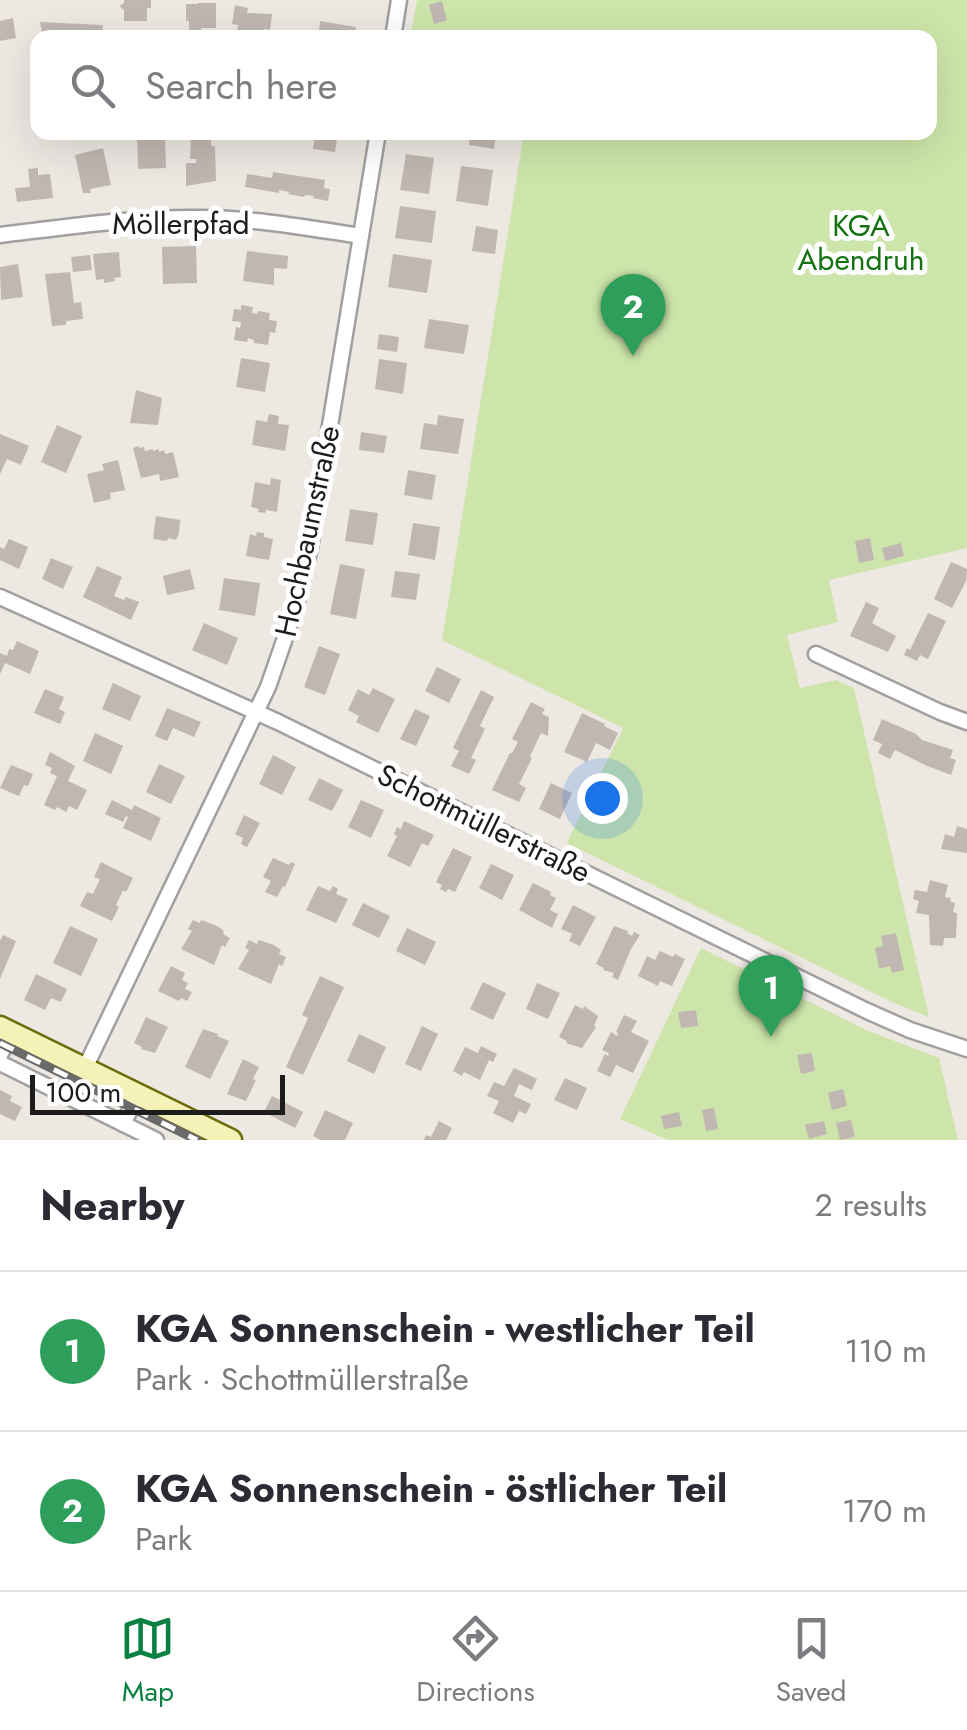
<!DOCTYPE html>
<meta charset="utf-8">
<style>
:root{--surface:#fff;--page:#f2f2f3;--text:#2b2b33;--muted:#7c7c81;--line:#e1e1e2;--accent:#0b8043}
body{margin:0;font-family:Jost,sans-serif;background:var(--page);color:var(--text)}
.scale{position:absolute;left:30px;bottom:25px;width:255px;box-sizing:border-box;padding-left:10px;border:5px solid #1c1c1c;border-top:0;font-size:28px;line-height:35px;white-space:nowrap;color:#1c1c1c;-webkit-text-stroke:8px #fff;paint-order:stroke}
.you{position:absolute;left:602px;top:798px;width:35px;height:35px;margin:-25px;border:8px solid #fff;border-radius:50%;background:#1a73e8;box-shadow:0 0 0 15px #1a73e833}
.badge{display:grid;place-items:center;width:65px;height:65px;border-radius:50%;background:var(--accent);color:#fff;font-size:32px;font-weight:700}
.pin{position:absolute;translate:-50% -82px;filter:drop-shadow(0 2px 5px #0008)}
.pin::after{content:'';position:absolute;top:52px;width:35px;height:30px;background:inherit;clip-path:polygon(0 0,100% 0,50% 100%)}
.list{margin:0;padding:0;list-style:none}
h2{display:flex;justify-content:space-between;align-items:center;height:130px;margin:0;padding:0 40px;font-size:42px}
h2 small{font-size:32px;font-weight:400;color:var(--muted)}
.list li{display:grid;grid-template-columns:65px 1fr auto;gap:30px;align-items:center;box-sizing:border-box;height:160px;padding:0 40px;border-top:2px solid var(--line)}
.list b{display:block;font-size:38px;white-space:nowrap}
.list p{margin:0;font-size:32px;white-space:nowrap;color:var(--muted)}
.list em{font-size:32px;font-style:normal;color:var(--muted)}
.icon{flex:none;width:55px;height:55px;fill:none;stroke:currentColor;stroke-width:2;stroke-linecap:round;stroke-linejoin:round}
.map{position:relative;flex:none;width:967px;height:1140px;overflow:hidden}
.search{position:absolute;background:var(--surface);box-shadow:0 10px 40px #0002;left:30px;right:30px;top:30px;height:110px;display:flex;align-items:center;gap:25px;box-sizing:border-box;padding:0 35px;border-radius:20px;color:var(--muted);font-size:38px}
.sheet{height:450px;background:var(--surface)}
nav{display:flex;justify-content:space-around;align-items:center;box-sizing:border-box;height:140px;border-top:2px solid var(--line);background:var(--surface);font-size:28px;color:var(--muted)}
nav a{display:grid;justify-items:center;gap:5px}
nav .on{color:var(--accent)}
.map>svg:first-child{display:block}
.grass{fill:#cde5aa}
.building{fill:#c1b7b2}
.lines{fill:none;stroke-linecap:round;stroke-linejoin:round}
.minor-casing{stroke:#a0a0a0;stroke-width:19}
.secondary-casing{stroke:#6b6b0b;stroke-width:25}
.minor{stroke:#fff;stroke-width:14}
.secondary{stroke:#f5f2b7;stroke-width:20}
.rail-casing{stroke:#6a6a6a;stroke-width:9}
.rail{stroke:#fff;stroke-width:5;stroke-dasharray:15;stroke-linecap:butt}
.labels{text-anchor:middle;dominant-baseline:central;stroke-width:10;stroke-linejoin:round;paint-order:stroke}
.street-label{font-size:30px;fill:#1c1c1c;stroke:#fff}
.park-label{font-size:30px;fill:#137311;stroke:#fff}
</style>
<div class="map">
<svg width="967" height="1140" viewBox="0 0 967 1140">
<rect width="100%" height="100%" fill="#ede8e2"/>
<g class="grass">
<path d="M417,0H967V548L829,580L838,622L787,635L800,688L836,680L854,688L929,1017L890,1001L567,843L623,728L442,640L524,133L930,132V38H410Z"/>
<path d="M701,948L866,1030L939,1058L958,1140H668L620,1119Z"/>
</g>
<g class="building">
<path d="M124,0H151V8H147V21H124V10L119,6L124,3Z"/>
<path d="M442,1L447,20L434,24L429,5Z"/>
<path d="M198,3H216V28H201V38H189V21H186V4H197Z"/>
<path d="M235,5L248,8L247,13L272,14L270,30L264,29L263,38H236L238,25L232,24Z"/>
<path d="M13,18L16,38L0,41V21Z"/>
<path d="M320,21L356,27L354,38H318Z"/>
<path d="M40,22L103,25L102,38H43Z"/>
<path d="M145,132L165,135L166,168L138,169L137,136H145Z"/>
<path d="M315,132H338L335,152L313,149Z"/>
<path d="M470,132H496L494,149L469,145Z"/>
<path d="M191,134H211V146H215L216,181L186,186V163H196V159H190Z"/>
<path d="M103,148L111,185L90,189L91,193H83L75,155Z"/>
<path d="M406,154L434,158L429,194L400,190Z"/>
<path d="M461,166L493,170L488,206L456,201Z"/>
<path d="M38,168V175L50,174L53,198L17,202L15,188L30,187L28,169Z"/>
<path d="M273,172L325,180L324,188L330,189L328,201L313,198L314,196L305,195L304,197L288,194L289,192L279,190V193L245,187L247,174L272,178Z"/>
<path d="M400,206L436,211L432,243L395,238Z"/>
<path d="M476,226L498,230L495,254L472,251Z"/>
<path d="M196,246L197,283L163,284L162,247Z"/>
<path d="M247,251L288,256L287,269L274,268V285L243,281Z"/>
<path d="M119,252L121,277L114,278L115,281L104,283V279L96,280L93,254Z"/>
<path d="M393,254L432,260L427,293L388,287Z"/>
<path d="M90,255L92,270L73,272L71,257Z"/>
<path d="M18,264L23,297L1,300L0,267Z"/>
<path d="M70,272L74,303L81,302L83,319L66,321V325L52,326L45,274Z"/>
<path d="M241,305L253,307L252,313L257,314L258,311L270,313L269,320L277,321L275,333L270,332L268,345L254,343V340L248,338L247,342L234,340L236,327L240,328L241,322L232,321L234,309L241,310Z"/>
<path d="M429,319L469,325L464,354L424,348Z"/>
<path d="M379,334L399,337L397,352L377,349Z"/>
<path d="M241,358L270,363L265,392L236,387Z"/>
<path d="M379,359L407,363L403,394L375,389Z"/>
<path d="M136,390L162,398L158,425L130,423Z"/>
<path d="M269,414L279,416L278,424L289,425L285,451L252,445L256,420L267,422Z"/>
<path d="M438,415L464,419L458,454L420,449L424,423L437,425Z"/>
<path d="M57,425L82,436L66,473L41,462Z"/>
<path d="M361,432L387,436L384,453L359,450Z"/>
<path d="M0,434L29,446L21,465L7,459L0,474Z"/>
<path d="M139,446V448L144,447L145,451L153,449V451L159,449V452L164,450L165,454L173,452L179,477L160,481L159,474L141,478L133,448Z"/>
<path d="M118,460L125,490L110,493L111,499L94,503L87,474L104,470L102,464Z"/>
<path d="M408,470L436,475L432,500L404,495Z"/>
<path d="M271,478L281,480L277,512L266,510L265,513L258,512L259,509L251,507L255,482L270,485Z"/>
<path d="M350,509L378,513L373,545L345,541Z"/>
<path d="M156,516L180,520L179,533L176,540L169,538L166,541L153,539Z"/>
<path d="M413,523L440,527L435,560L408,555Z"/>
<path d="M257,532L264,533V537L273,539L269,560L246,556L250,534L256,536Z"/>
<path d="M870,538L874,560L859,563L855,541Z"/>
<path d="M9,539L28,547L19,569L0,560V547L4,549Z"/>
<path d="M901,543L904,556L885,561L882,548Z"/>
<path d="M51,558L73,567L63,589L42,579Z"/>
<path d="M951,562L967,569L966,581L952,608L934,599Z"/>
<path d="M340,564L365,569L356,619L330,614Z"/>
<path d="M97,566L122,577L114,596L124,600L126,597L139,602L131,620L83,597Z"/>
<path d="M190,569L195,589L167,595L163,576Z"/>
<path d="M395,571L420,574L416,600L391,597Z"/>
<path d="M224,578L260,583L255,616L219,610Z"/>
<path d="M866,602L879,608L872,623L896,636L888,652L850,636Z"/>
<path d="M928,613L946,621L928,659L920,655L917,661L904,655L907,648L910,650Z"/>
<path d="M204,623L238,638L227,665L192,650Z"/>
<path d="M17,641L39,651L30,674L5,663L0,674V653L7,656L9,649L13,650Z"/>
<path d="M319,646L340,654L325,695L304,687Z"/>
<path d="M437,667L461,679L449,703L425,691Z"/>
<path d="M113,683L141,696L130,721L102,709Z"/>
<path d="M373,688L395,699L378,733L356,722L359,716L348,710L358,689L369,695Z"/>
<path d="M45,689L64,697L59,709L65,712L60,724L34,713Z"/>
<path d="M481,690L494,697L480,726L485,729L471,758L476,760L469,774L451,766L459,751L453,748Z"/>
<path d="M531,702L545,709L542,714L549,717L548,736L541,733L530,756L532,758L519,784L526,788L519,802L492,790L510,753H512L518,742L512,739Z"/>
<path d="M167,708L201,722L194,737L173,728L167,741L155,736Z"/>
<path d="M415,709L430,716L416,746L400,739Z"/>
<path d="M582,713L605,724L604,726L618,733L610,750L596,743L587,762L564,752Z"/>
<path d="M882,719L916,734L922,740L953,750L950,758L956,760L951,775L925,765L895,750L890,759L878,753L882,744L873,740Z"/>
<path d="M95,733L123,746L111,774L83,761Z"/>
<path d="M50,752L75,766L68,781L87,790L77,810L69,806L66,812L57,807L55,810L44,805L57,776L50,773L52,768L45,765Z"/>
<path d="M273,755L296,767L282,795L259,784Z"/>
<path d="M159,764L185,776L171,804L146,792Z"/>
<path d="M11,765L33,774L28,786L24,785L19,796L0,788Z"/>
<path d="M319,778L343,790L332,811L308,800Z"/>
<path d="M551,783L572,793L560,819L539,809Z"/>
<path d="M112,800L132,810L134,805L161,818L151,841L123,828L128,817L126,816L123,822L105,814Z"/>
<path d="M361,800L384,810L371,838L348,827Z"/>
<path d="M244,815L260,823L247,847L241,844L243,838L235,834Z"/>
<path d="M404,821L434,835L428,846L422,843L410,867L387,856L397,836L394,834L397,827L401,829Z"/>
<path d="M957,826L967,829V853L941,849L945,834L954,837Z"/>
<path d="M453,848L472,857L455,892L448,889L446,892L440,889L442,885L436,882Z"/>
<path d="M273,858L289,865L291,862L295,864L285,887L283,886L277,897L265,892L271,881L263,877Z"/>
<path d="M101,862L133,878L126,892L123,890L116,905L119,907L112,921L80,906L87,892L93,894L100,879L94,877Z"/>
<path d="M491,864L514,875L502,900L479,888Z"/>
<path d="M930,880L948,885L945,897L951,898L950,901L955,903L953,912L957,913L956,938H944L943,946L930,945L929,915L916,913L919,901L913,899L915,890L927,892Z"/>
<path d="M533,883L551,892L550,895L556,898L550,910L558,914L552,928L519,910Z"/>
<path d="M318,886L330,891L333,886L338,889L336,894L348,899L336,923L306,910Z"/>
<path d="M363,903L390,916L379,938L352,925Z"/>
<path d="M573,905L596,917L580,946L569,941L572,934L561,929Z"/>
<path d="M193,920L200,923L201,920L217,926L224,931L223,934L230,938L225,947L222,945L214,965L181,949L192,931L188,929Z"/>
<path d="M70,926L98,939L81,976L53,963Z"/>
<path d="M614,926L628,931L627,933L632,936L634,932L640,935L631,949L618,980L612,977L614,973L603,970L604,968L596,964Z"/>
<path d="M407,928L436,942L425,965L396,951Z"/>
<path d="M896,933L904,970L892,973L890,966L879,969L875,948L883,946L881,936Z"/>
<path d="M3,935L16,941L0,979V941Z"/>
<path d="M249,940L257,944L259,940L274,945L281,950L279,954L286,957L282,966L279,964L271,984L238,969L249,950L245,948Z"/>
<path d="M660,951L673,957L675,954L685,959L672,986L660,981L658,986L638,976L647,956L655,960Z"/>
<path d="M171,966L185,973L182,980L188,983L185,989L192,992L187,1001L181,998L179,1001L158,991Z"/>
<path d="M36,974L67,989L61,1002L51,998L45,1010L24,1000Z"/>
<path d="M320,976L344,987L303,1075L286,1067L308,1018L302,1015Z"/>
<path d="M483,982L506,993L493,1020L470,1009Z"/>
<path d="M537,983L560,993L548,1019L526,1009Z"/>
<path d="M787,994L790,1010L771,1013L768,997Z"/>
<path d="M575,1005L583,1009L584,1006L598,1016L594,1026L596,1027L582,1048L566,1043L567,1041L559,1037Z"/>
<path d="M696,1010L698,1026L681,1028L678,1012Z"/>
<path d="M624,1015L637,1021L631,1032L649,1041L633,1073L616,1065L610,1077L597,1071L605,1054L608,1056L609,1053L602,1050L611,1032L617,1036L618,1033L616,1032Z"/>
<path d="M146,1017L168,1027L155,1053L141,1049L142,1047L134,1043Z"/>
<path d="M422,1026L438,1034L421,1071L405,1064Z"/>
<path d="M203,1029L218,1034L217,1036L229,1041L210,1079L185,1067Z"/>
<path d="M359,1034L386,1047L374,1074L347,1061Z"/>
<path d="M481,1046L497,1054L493,1062L489,1060L480,1080L464,1072L462,1076L453,1071L465,1047L478,1053Z"/>
<path d="M812,1053L815,1071L801,1074L797,1055Z"/>
<path d="M243,1059L259,1067L253,1079L256,1080L246,1101L227,1094Z"/>
<path d="M514,1068L537,1079L532,1090L519,1084L514,1096L531,1104L526,1114L519,1111L513,1123L493,1113L499,1101L487,1096L494,1082L504,1086Z"/>
<path d="M565,1078L587,1088L577,1110L554,1100Z"/>
<path d="M843,1089L847,1106L832,1110L828,1093Z"/>
<path d="M0,1090L12,1096L10,1101L22,1107L15,1121L0,1114Z"/>
<path d="M272,1096L303,1112L295,1128L264,1112Z"/>
<path d="M714,1108L718,1129L706,1131L702,1110Z"/>
<path d="M325,1110L353,1123L345,1140H321L313,1136Z"/>
<path d="M679,1112L682,1126L664,1129L661,1116Z"/>
<path d="M851,1120L855,1137L840,1140L836,1123Z"/>
<path d="M439,1121L452,1128L446,1140H424L426,1135L431,1137Z"/>
<path d="M824,1121L827,1134L809,1139L805,1125Z"/>
</g>
<g class="lines">
<g class="minor-casing">
<g id="minor">
<path d="M393,38L399,0"/>
<path d="M0,235C66,227 133,217 200,218C254,218 308,228 361,236"/>
<path d="M0,597L278,722L867,1011L910,1030L967,1049"/>
<path d="M816,654L940,712L967,722"/>
<path d="M0,1055L12,1032"/>
<path d="M0,1063L156,1140"/>
<path d="M85,1068L268,687L295,609L310,548L378,132"/>
<path d="M123,1124L138,1094"/>
</g>
</g>
<g class="secondary-casing">
<path id="secondary" d="M0,1027L231,1140"/>
</g>
<use href="#minor" class="minor"/>
<use href="#secondary" class="secondary"/>
<g class="rail-casing">
<path id="rail" d="M0,1043L197,1140"/>
</g>
<use href="#rail" class="rail"/>
</g>
<g class="labels">
<g class="street-label">
<text x="181" y="223">Möllerpfad</text>
<text transform="translate(307 531) rotate(-78)">Hochbaumstraße</text>
<text transform="translate(484 823) rotate(26)">Schottmüllerstraße</text>
</g>
<g class="park-label">
<text x="861" y="225">KGA<tspan x="861" dy="34">Abendruh</tspan></text>
</g>
</g>
</svg>
<div class="scale">100 m</div>
<div class="you"></div>
<div class="pin badge" style="left:771px;top:1037px;background:#2e9e5b">1</div>
<div class="pin badge" style="left:633px;top:356px;background:#2e9e5b">2</div>
<div class="search"><svg class="icon" aria-label="search" viewBox="0 0 24 24"><circle cx="10" cy="10" r="6"/><path d="M15 15l6 6"/></svg>Search here</div>
</div>
<section class="sheet">
<h2>Nearby<small>2 results</small></h2>
<ul class="list">
<li><span class="badge" style="background:#2e9e5b">1</span><div><b>KGA Sonnenschein - westlicher Teil</b><p>Park · Schottmüllerstraße</p></div><em>110 m</em></li>
<li><span class="badge" style="background:#2e9e5b">2</span><div><b>KGA Sonnenschein - östlicher Teil</b><p>Park</p></div><em>170 m</em></li>
</ul>
</section>
<nav>
<a class="on"><svg class="icon" aria-label="map" viewBox="0 0 24 24"><path d="M3 6l6-2 6 2 6-2v14l-6 2-6-2-6 2zM9 4v14M15 6v14"/></svg>Map</a>
<a><svg class="icon" aria-label="directions" viewBox="0 0 24 24"><path d="M12 3l9 9-9 9-9-9zM9 14v-3h6M13 9l2 2-2 2"/></svg>Directions</a>
<a><svg class="icon" aria-label="saved" viewBox="0 0 24 24"><path d="M7 4h10v16l-5-4-5 4z"/></svg>Saved</a>
</nav>
